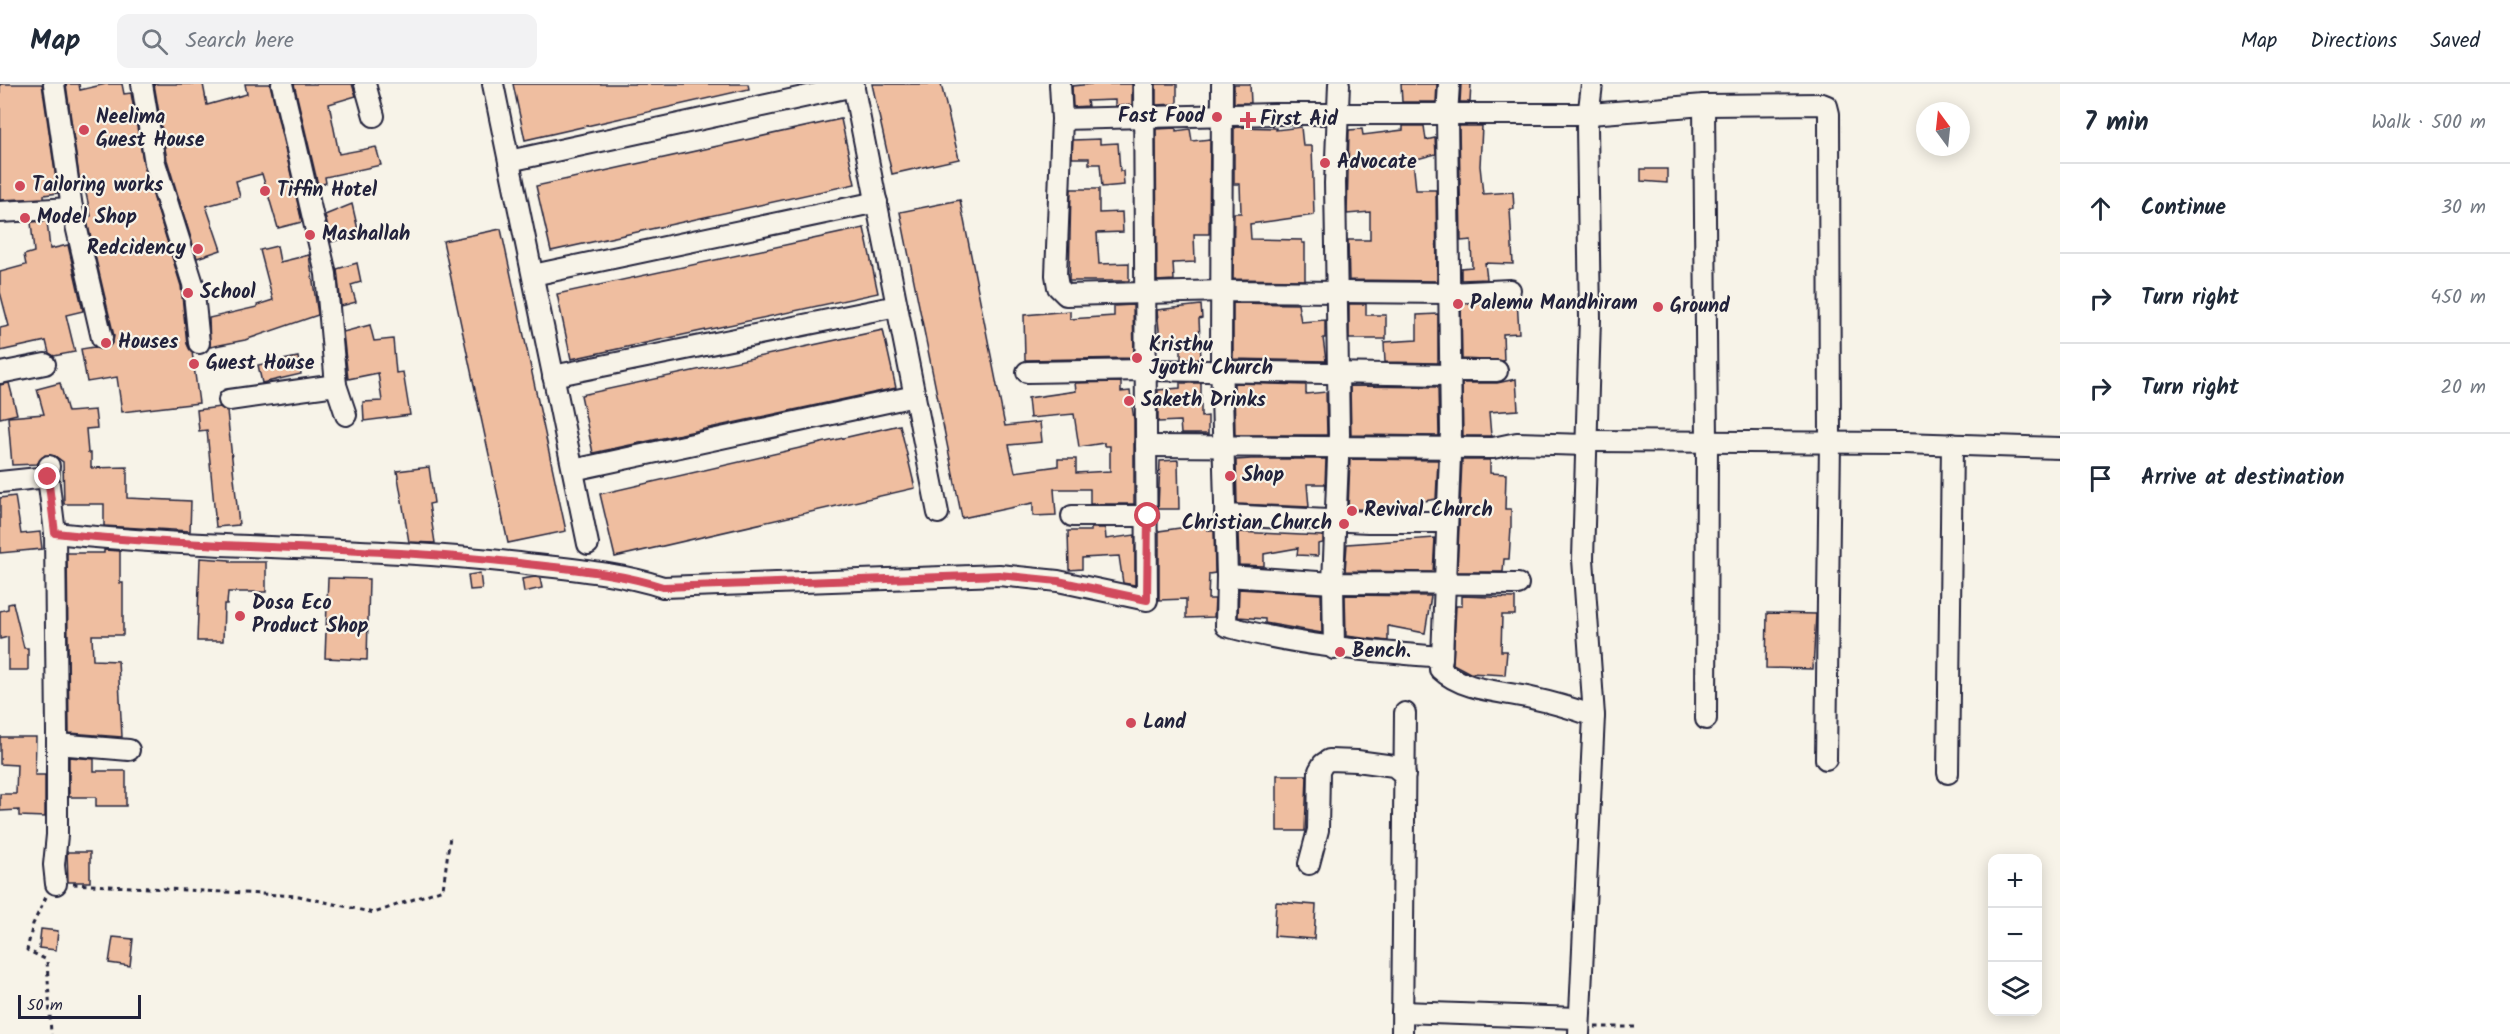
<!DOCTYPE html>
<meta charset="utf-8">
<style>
:root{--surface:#fff;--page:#f2f2f3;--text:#1f2937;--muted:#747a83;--line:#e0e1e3}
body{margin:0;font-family:Kalam,sans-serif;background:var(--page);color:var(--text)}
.controls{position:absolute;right:18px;bottom:18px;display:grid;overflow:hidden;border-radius:12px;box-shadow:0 3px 15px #0003}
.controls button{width:54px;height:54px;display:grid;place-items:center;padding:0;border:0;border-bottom:2px solid var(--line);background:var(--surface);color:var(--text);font:30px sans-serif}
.compass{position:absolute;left:1916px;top:18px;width:54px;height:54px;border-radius:50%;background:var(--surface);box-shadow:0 3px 15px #0003;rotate:345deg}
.scale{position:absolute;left:18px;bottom:15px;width:123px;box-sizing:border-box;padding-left:6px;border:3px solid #22223b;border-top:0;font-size:16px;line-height:21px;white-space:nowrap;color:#22223b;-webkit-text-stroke:4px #f7f3e8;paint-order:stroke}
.stop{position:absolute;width:18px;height:18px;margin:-14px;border:4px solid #d1495b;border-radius:50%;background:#fff}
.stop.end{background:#d1495b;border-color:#fff;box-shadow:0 2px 6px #0008}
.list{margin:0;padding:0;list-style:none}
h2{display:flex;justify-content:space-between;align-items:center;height:78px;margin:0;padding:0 24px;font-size:26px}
h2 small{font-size:20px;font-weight:400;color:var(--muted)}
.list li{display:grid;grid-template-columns:39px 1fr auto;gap:18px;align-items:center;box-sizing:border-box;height:90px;padding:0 24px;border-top:2px solid var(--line)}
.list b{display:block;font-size:22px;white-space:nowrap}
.list em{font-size:20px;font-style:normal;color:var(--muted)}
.icon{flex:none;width:33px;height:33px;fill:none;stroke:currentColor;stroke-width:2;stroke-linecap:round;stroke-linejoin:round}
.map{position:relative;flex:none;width:2060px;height:950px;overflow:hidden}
header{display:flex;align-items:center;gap:36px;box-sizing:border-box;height:84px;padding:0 30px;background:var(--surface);border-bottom:2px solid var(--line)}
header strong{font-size:28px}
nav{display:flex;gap:33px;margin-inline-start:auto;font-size:21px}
.search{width:420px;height:54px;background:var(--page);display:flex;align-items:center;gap:15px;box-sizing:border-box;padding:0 21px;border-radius:12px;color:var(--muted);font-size:22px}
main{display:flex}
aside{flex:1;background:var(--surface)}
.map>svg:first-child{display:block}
.building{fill:#efbea0;stroke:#22223b;stroke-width:1.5}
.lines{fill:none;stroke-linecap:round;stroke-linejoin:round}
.minor-casing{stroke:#22223b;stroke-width:24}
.path{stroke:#22223b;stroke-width:3;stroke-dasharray:4.5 4.5;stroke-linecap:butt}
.minor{stroke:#f7f3e8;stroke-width:20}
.route{stroke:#d1495b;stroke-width:8}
.poi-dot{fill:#d1495b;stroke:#f7f3e8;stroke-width:2}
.labels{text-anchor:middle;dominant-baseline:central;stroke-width:4.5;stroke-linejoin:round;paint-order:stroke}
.poi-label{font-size:20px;font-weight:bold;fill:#22223b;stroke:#f7f3e8;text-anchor:start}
</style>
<header>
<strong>Map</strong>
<div class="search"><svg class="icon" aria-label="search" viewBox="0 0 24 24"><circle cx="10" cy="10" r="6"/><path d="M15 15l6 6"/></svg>Search here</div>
<nav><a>Map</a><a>Directions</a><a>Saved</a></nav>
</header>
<main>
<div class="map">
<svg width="2060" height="950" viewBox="0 0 2060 950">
<rect width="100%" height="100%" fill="#f7f3e8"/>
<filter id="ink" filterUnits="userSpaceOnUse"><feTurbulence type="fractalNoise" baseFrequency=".0167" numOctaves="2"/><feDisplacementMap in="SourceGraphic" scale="12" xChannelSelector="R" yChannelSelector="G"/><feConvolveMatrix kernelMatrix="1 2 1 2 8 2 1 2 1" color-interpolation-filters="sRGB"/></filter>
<g filter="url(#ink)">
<g class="building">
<path d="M0,0H42L58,109L44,111V114L0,116Z"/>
<path d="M66,0H79L80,6L106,0H122L124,10L131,9L144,82L181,202L187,260L192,268L199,319L122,328L117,293L87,298L81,265L94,263L105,265L113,258L114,252L86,133L91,132L85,105L81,106Z"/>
<path d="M154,0H203L207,21L247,10L245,0H270L302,138L278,144L262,90L236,97L240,113L206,122L221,166L197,174L167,76Z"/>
<path d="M294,0H352L356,12L329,20L339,70L376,63L381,81L325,93L326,99L318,101Z"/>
<path d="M513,0H748L749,5L525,56Z"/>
<path d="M872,0H941L959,75L892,90Z"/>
<path d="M1092,0H1132V21L1115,22V16L1087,17L1088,22L1073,23L1072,2Z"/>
<path d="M1156,0H1177V20L1156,21Z"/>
<path d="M1234,0H1250L1251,19H1234Z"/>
<path d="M1401,0H1437L1436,18H1402Z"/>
<path d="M1461,0H1471L1470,18H1460Z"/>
<path d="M841,35L855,100L551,167L536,102Z"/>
<path d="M1403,42H1424L1426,56L1435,54L1436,70L1413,76L1416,106H1436L1437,197L1349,196L1348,156H1370V128L1347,130L1349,46L1362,45L1363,51L1403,46Z"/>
<path d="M1459,42H1482L1480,82L1483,110L1513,108L1514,125H1510L1513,180L1485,179L1487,195L1461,196V184L1472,183L1471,156L1461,157Z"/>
<path d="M1234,43L1276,44V46L1301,43L1303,62H1312L1314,131L1250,140L1251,155L1302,156V159H1305V196L1233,195L1234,129H1241L1240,100H1234Z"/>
<path d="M1176,44V47L1190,45L1192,57L1210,55L1209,150H1194L1195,178L1173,179L1174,196L1157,197L1156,45Z"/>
<path d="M1100,55V60L1118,59L1120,87H1123L1124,101L1102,103L1100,80H1089V74H1072L1073,56Z"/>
<path d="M1641,85H1667V99L1641,97Z"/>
<path d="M1071,105H1099V129L1122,128L1123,148L1097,149L1099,180L1129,179V197H1069Z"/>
<path d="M960,116L1005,342L1040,338L1042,358L1009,361L1015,388L1058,382V375H1076V389L1110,387V362H1104V359L1079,363L1074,330L1030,334L1028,314L1076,307L1075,299L1121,298V308L1130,307L1134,336V420H1090V405H1054L1056,431L1033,432V419L962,434L900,128Z"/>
<path d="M352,120L359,150L331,158L325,131Z"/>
<path d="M47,137L50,165L68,161L83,227L66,231L75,268L54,272L49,269L46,257L0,267V244L9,242L0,208V188L26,181L24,171L34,168L31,138Z"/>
<path d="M864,144L878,209L571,275L557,210Z"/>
<path d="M501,145L566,447L508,459L443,157Z"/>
<path d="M277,162L280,178L309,171L318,231L245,256L210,263L209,234L257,223V221L273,216L260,166Z"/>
<path d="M357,179L361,198L351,201L356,218L341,222L337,185Z"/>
<path d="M1517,215L1519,249L1503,250L1504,277L1462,275L1461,220Z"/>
<path d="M1233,219L1298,220L1301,238L1325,236V254H1323L1326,277L1233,275Z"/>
<path d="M1349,220H1366V231H1386V255H1349Z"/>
<path d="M1133,221L1134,274L1025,276L1024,231L1070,227V235L1114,232V222Z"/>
<path d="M1201,221L1202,234L1199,235L1201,275H1181V253L1160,256L1157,226Z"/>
<path d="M1438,230V279L1385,278L1384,258L1417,256V231Z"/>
<path d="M370,241L374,257L393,255L396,289L403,288L410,331L364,337L363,318L382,317L378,289L348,295L343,248Z"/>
<path d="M883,246L896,304L593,369L581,311Z"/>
<path d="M298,273L301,290L262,299L258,281Z"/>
<path d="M1516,295L1518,326L1489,328L1491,352H1463L1462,299H1497Z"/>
<path d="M9,299L17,330L0,334V301Z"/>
<path d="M60,299L68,328L95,326L97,344L86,345L88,369H91V384L127,383V414L191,417L190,447L104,442V420H64L63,378L55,372L45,371L37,380L12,381L8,333L44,330L37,305Z"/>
<path d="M1180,299H1201V333L1208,332V350H1181L1180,337L1158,338V306L1180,304Z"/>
<path d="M1234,299L1306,301V310L1326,308L1327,351H1235Z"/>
<path d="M1350,302L1438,303L1439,352L1351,351Z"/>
<path d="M220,323L227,327L239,441L216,443L207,346L199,347L197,326Z"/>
<path d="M900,341L915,404L615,473L600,410Z"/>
<path d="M1251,375H1326L1325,400H1307L1309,423L1237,420L1236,376Z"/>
<path d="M1350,375L1438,376L1436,415L1418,418L1420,426L1348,425Z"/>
<path d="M1178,376L1179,425H1158L1160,377Z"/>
<path d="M1462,376H1490V389L1506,390L1505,425H1511V443L1509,475H1504L1503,488H1457Z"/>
<path d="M429,383L434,419L429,420L435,459L409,458L397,387Z"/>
<path d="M15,412L21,450L40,448L42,465L0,469V414Z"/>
<path d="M1208,440V446H1214L1215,489L1209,490L1208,515H1215L1214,533L1186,534V515L1159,516V447Z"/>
<path d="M1091,444H1105L1106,455L1135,451V501L1123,499L1119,472L1082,474V485L1069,486L1068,447H1091Z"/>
<path d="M1238,448L1323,452V459L1318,460V472L1297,471L1298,464L1264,470V482L1239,481Z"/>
<path d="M1435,454L1433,488L1345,487L1347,460Z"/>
<path d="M104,466L120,467V499H123V551H92L93,576L118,577L122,653L69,649L67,469H104Z"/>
<path d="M200,474L230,476V478H266V508H228L227,520H224L223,557H197Z"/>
<path d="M480,489L482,505L470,506L468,491Z"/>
<path d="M535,493L540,494L542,504L524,508L522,495Z"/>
<path d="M328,494L369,495L367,576L325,574Z"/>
<path d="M1239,505L1321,510L1322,549L1265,539V535L1238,533Z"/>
<path d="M1345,511L1431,512L1425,549L1388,542V557L1346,552Z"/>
<path d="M1462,512L1515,514V531H1502L1501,567H1507L1505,591L1470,589L1453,580L1456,522H1462Z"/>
<path d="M13,519L24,564H28V586H8V553L0,555V527L8,525V520Z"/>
<path d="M1767,529L1816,530L1813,585L1766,584Z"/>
<path d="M0,653H36L35,691H45V733L19,732V726L0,727V710H16L17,681L0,680Z"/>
<path d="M69,673L94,675V687H126V722H96V713H69Z"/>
<path d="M1277,691H1307L1305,747H1277Z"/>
<path d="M67,768H90V798H68Z"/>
<path d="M1276,818L1316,821L1314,855L1274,852Z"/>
<path d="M41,845L58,847L56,866L39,864Z"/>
<path d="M113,853L133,855L130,882L109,879Z"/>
</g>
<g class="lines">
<g class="minor-casing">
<g id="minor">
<path d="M54,0L72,124L102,254"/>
<path d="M142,0L155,79L193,200L199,259"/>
<path d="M365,0L374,32"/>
<path d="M493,0L588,460"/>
<path d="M853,0L938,429"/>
<path d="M1060,0L1062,35L1056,191L1058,203L1066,211L1224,207L1449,209L1510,206"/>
<path d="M1222,0L1221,275L1227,492L1226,542C1297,562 1368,567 1442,573L1440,585C1462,606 1498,607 1527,613C1550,618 1572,624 1594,632L1583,475L1590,234L1587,42L1592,0"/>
<path d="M1704,21L1707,357L1706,635"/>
<path d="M1062,35L1275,30H1590L1704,21L1822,20L1827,22L1829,30L1830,358L1826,675"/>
<path d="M509,77L854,2"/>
<path d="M0,128L72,124"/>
<path d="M533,191L877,118"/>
<path d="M1450,287H1497"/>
<path d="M1027,288L1146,286L1450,291"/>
<path d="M0,289L45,280"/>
<path d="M553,292L897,222"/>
<path d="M336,301L346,331"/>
<path d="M229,316L336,301L326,190L282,0"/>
<path d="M1588,357L1903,359L2060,364"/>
<path d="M1146,362L1493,364L1517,359L1587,361"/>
<path d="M573,386L915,312"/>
<path d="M48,393L55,449L57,648V751L54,781L56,800"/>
<path d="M0,398L48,393L49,382"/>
<path d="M1225,431L1368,438H1447"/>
<path d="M1072,432H1148"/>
<path d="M55,449C209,466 365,461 519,479C568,485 616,488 663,503L999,491L1058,497L1147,516L1144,0"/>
<path d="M1227,492L1333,499L1518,500"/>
<path d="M1334,565L1333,499L1339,350L1335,99L1339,0"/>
<path d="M1442,573L1451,347L1447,31L1449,0"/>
<path d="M57,660L129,666"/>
<path d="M1948,689L1952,360"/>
<path d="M1309,780L1318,746L1319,687L1323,680L1329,676L1357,677L1394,682L1405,691"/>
<path d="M1402,928L1579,934"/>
<path d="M1402,950L1405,629"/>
<path d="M1579,950L1594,632"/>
</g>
</g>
<g class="path">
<path d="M73,800L299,812L374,829L443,805L450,752"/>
<path d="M46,813L33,840L27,866L47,876L51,950"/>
<path d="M1595,943H1635"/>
</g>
<use href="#minor" class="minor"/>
</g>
</g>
<g class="lines" filter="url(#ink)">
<path class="route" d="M48,393L55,449C209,466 365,461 519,479C568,485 616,488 663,503L999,491L1058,497L1147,516L1148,432"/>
</g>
<g class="poi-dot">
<circle cx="1217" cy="33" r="6"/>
<path d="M1245 27h6v6h6v6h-6v6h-6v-6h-6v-6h6z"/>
<circle cx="84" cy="46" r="6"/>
<circle cx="1325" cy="79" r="6"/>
<circle cx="20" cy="102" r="6"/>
<circle cx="265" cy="107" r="6"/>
<circle cx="25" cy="134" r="6"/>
<circle cx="310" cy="151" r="6"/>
<circle cx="198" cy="165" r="6"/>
<circle cx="188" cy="209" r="6"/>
<circle cx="1458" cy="220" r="6"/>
<circle cx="1658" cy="223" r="6"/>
<circle cx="106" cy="259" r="6"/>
<circle cx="1137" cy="274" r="6"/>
<circle cx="194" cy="280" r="6"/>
<circle cx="1129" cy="317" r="6"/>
<circle cx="1230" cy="392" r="6"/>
<circle cx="1352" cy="427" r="6"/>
<circle cx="1344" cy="440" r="6"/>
<circle cx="240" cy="532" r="6"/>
<circle cx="1340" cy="568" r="6"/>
<circle cx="1131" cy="639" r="6"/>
</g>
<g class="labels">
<g class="poi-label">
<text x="1205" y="33" text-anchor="end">Fast Food</text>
<text x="96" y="34">Neelima<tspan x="96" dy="23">Guest House</tspan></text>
<text x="1260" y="36">First Aid</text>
<text x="1337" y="79">Advocate</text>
<text x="32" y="102">Tailoring works</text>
<text x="277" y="107">Tiffin Hotel</text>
<text x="37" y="134">Model Shop</text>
<text x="322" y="151">Mashallah</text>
<text x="186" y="165" text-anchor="end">Redcidency</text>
<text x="200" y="209">School</text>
<text x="1470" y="220">Palemu Mandhiram</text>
<text x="1670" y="223">Ground</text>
<text x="118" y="259">Houses</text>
<text x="1149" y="262">Kristhu<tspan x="1149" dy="23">Jyothi Church</tspan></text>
<text x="206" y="280">Guest House</text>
<text x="1141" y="317">Saketh Drinks</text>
<text x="1242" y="392">Shop</text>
<text x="1364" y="427">Revival Church</text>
<text x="1332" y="440" text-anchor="end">Christian Church</text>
<text x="252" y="520">Dosa Eco<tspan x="252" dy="23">Product Shop</tspan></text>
<text x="1352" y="568">Bench.</text>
<text x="1143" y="639">Land</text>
</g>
</g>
</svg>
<div class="controls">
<button>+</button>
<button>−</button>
<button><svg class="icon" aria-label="layers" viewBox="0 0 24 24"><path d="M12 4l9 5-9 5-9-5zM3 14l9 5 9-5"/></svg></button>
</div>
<svg class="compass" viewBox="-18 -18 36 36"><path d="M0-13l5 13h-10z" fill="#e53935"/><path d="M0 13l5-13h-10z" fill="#747a83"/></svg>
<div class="scale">50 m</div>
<div class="stop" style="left:1148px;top:432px"></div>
<div class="stop end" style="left:48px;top:393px"></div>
</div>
<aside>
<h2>7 min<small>Walk · 500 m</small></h2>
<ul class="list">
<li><svg class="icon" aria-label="ahead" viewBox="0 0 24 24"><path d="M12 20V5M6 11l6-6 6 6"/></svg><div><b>Continue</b></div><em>30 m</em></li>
<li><svg class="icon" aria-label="right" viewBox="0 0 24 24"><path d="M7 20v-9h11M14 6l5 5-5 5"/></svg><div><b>Turn right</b></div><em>450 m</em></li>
<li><svg class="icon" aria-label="right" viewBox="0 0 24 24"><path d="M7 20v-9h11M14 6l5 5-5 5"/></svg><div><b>Turn right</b></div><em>20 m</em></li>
<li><svg class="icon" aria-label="arrive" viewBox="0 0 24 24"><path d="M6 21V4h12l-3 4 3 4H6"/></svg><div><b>Arrive at destination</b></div></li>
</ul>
</aside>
</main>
